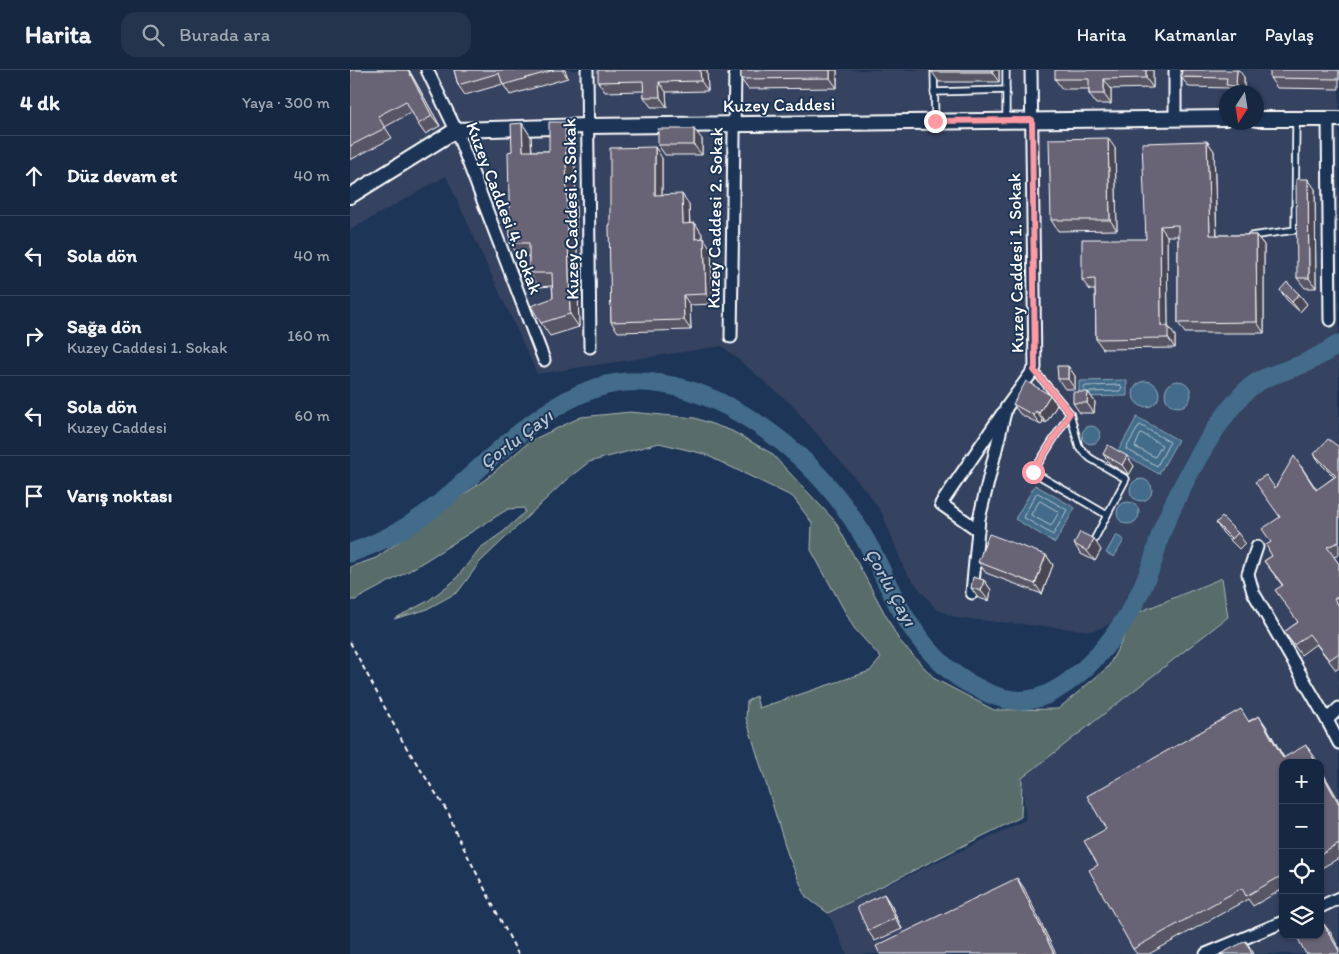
<!DOCTYPE html>
<html lang="tr">
<meta charset="utf-8">
<style>
:root{--surface:#162841;--page:#23344c;--text:#f1f3f6;--muted:#9ea6b1;--line:#35445a}
body{margin:0;font-family:Itim,sans-serif;background:var(--page);color:var(--text)}
.controls{position:absolute;right:15px;bottom:15px;display:grid;overflow:hidden;border-radius:10px;box-shadow:0 1px 4px #0004}
.controls button{width:45px;height:45px;display:grid;place-items:center;padding:0;border:0;border-bottom:1px solid var(--line);background:var(--surface);color:var(--text);font:25px sans-serif}
.compass{position:absolute;left:869px;top:15px;width:45px;height:45px;border-radius:50%;background:var(--surface);box-shadow:0 1px 4px #0004;rotate:192deg}
.stop{position:absolute;width:15px;height:15px;margin:-11px;border:4px solid #ff9aa2;border-radius:50%;background:#fff}
.stop.end{background:#ff9aa2;border-color:#fff;box-shadow:0 1px 5px #0008}
.list{margin:0;padding:0;list-style:none}
h2{display:flex;justify-content:space-between;align-items:center;height:65px;margin:0;padding:0 20px;font-size:21px}
h2 small{font-size:16px;font-weight:400;color:var(--muted)}
.list li{display:grid;grid-template-columns:32px 1fr auto;gap:15px;align-items:center;box-sizing:border-box;height:80px;padding:0 20px;border-top:1px solid var(--line)}
.list b{display:block;font-size:19px;white-space:nowrap}
.list p{margin:0;font-size:16px;white-space:nowrap;color:var(--muted)}
.list em{font-size:16px;font-style:normal;color:var(--muted)}
.icon{flex:none;width:28px;height:28px;fill:none;stroke:currentColor;stroke-width:2;stroke-linecap:round;stroke-linejoin:round}
.map{position:relative;flex:none;width:989px;height:884px;overflow:hidden}
header{display:flex;align-items:center;gap:30px;box-sizing:border-box;height:70px;padding:0 25px;background:var(--surface);border-bottom:1px solid var(--line)}
header strong{font-size:24px}
nav{display:flex;gap:28px;margin-inline-start:auto;font-size:18px}
.search{width:350px;height:45px;background:var(--page);display:flex;align-items:center;gap:12px;box-sizing:border-box;padding:0 18px;border-radius:15px;color:var(--muted);font-size:19px}
main{display:flex}
aside{flex:1;background:var(--surface)}
.map>svg:first-child{display:block}
.built{fill:#344360;fill-rule:evenodd}
.green{fill:#596d69;stroke:#acb6b4}
.water{fill:#426c8a;stroke:#8ea7b9}
.lines{fill:none;stroke-linecap:round;stroke-linejoin:round}
.shore{stroke:#b3c4d0;stroke-width:1}
.river{stroke:#426c8a;stroke-width:19}
.service-casing{stroke:#fff;stroke-width:9}
.minor-casing{stroke:#fff;stroke-width:15}
.tertiary-casing{stroke:#fff;stroke-width:18}
.path{stroke:#fff;stroke-width:2;stroke-dasharray:5 4;stroke-linecap:butt}
.service{stroke:#1d3557;stroke-width:5.5}
.minor{stroke:#1d3557;stroke-width:11}
.tertiary{stroke:#1d3557;stroke-width:14}
.wall{fill:#595665;stroke:#fff}
.shaded-wall{fill:#494652;stroke:#fff}
.building{fill:#686475;stroke:#fff}
.route{stroke:#ff9aa2;stroke-width:6}
.labels{text-anchor:middle;dominant-baseline:central;stroke-width:4;stroke-linejoin:round;paint-order:stroke}
.street-label{font-size:18px;fill:#fff;stroke:#1d3557}
.water-label{font-size:19px;font-style:italic;fill:#b3c4d0;stroke:#1d3557}
</style>
<header>
<strong>Harita</strong>
<div class="search"><svg class="icon" aria-label="search" viewBox="0 0 24 24"><circle cx="10" cy="10" r="6"/><path d="M15 15l6 6"/></svg>Burada ara</div>
<nav><a>Harita</a><a>Katmanlar</a><a>Paylaş</a></nav>
</header>
<main>
<aside>
<h2>4 dk<small>Yaya · 300 m</small></h2>
<ul class="list">
<li><svg class="icon" aria-label="ahead" viewBox="0 0 24 24"><path d="M12 20V5M6 11l6-6 6 6"/></svg><div><b>Düz devam et</b></div><em>40 m</em></li>
<li><svg class="icon" aria-label="left" viewBox="0 0 24 24"><path d="M17 20v-9H6M10 6l-5 5 5 5"/></svg><div><b>Sola dön</b></div><em>40 m</em></li>
<li><svg class="icon" aria-label="right" viewBox="0 0 24 24"><path d="M7 20v-9h11M14 6l5 5-5 5"/></svg><div><b>Sağa dön</b><p>Kuzey Caddesi 1. Sokak</p></div><em>160 m</em></li>
<li><svg class="icon" aria-label="left" viewBox="0 0 24 24"><path d="M17 20v-9H6M10 6l-5 5 5 5"/></svg><div><b>Sola dön</b><p>Kuzey Caddesi</p></div><em>60 m</em></li>
<li><svg class="icon" aria-label="arrive" viewBox="0 0 24 24"><path d="M6 21V4h12l-3 4 3 4H6"/></svg><div><b>Varış noktası</b></div></li>
</ul>
</aside>
<div class="map">
<svg width="989" height="884" viewBox="0 0 989 884">
<rect width="100%" height="100%" fill="#1d3557"/>
<filter id="ink" filterUnits="userSpaceOnUse"><feTurbulence type="fractalNoise" baseFrequency=".02" numOctaves="2"/><feDisplacementMap in="SourceGraphic" scale="10" xChannelSelector="R" yChannelSelector="G"/><feConvolveMatrix kernelMatrix="1 2 1 2 8 2 1 2 1" color-interpolation-filters="sRGB"/></filter>
<g filter="url(#ink)">
<path class="built" d="M0,0H989V884H497L478,843L676,750L671,708L878,547L872,508L743,561L607,548L586,539L555,501L532,443L517,422L441,334L372,276L187,304L96,106L0,160ZM876,22H906V52H876ZM933,693H970V865H933Z"/>
<path class="green" d="M280,342L345,348L382,361L421,383L485,451L549,570L585,609L644,640L708,639L758,597L787,543L872,508L878,547L672,708L671,747L478,843L456,827L438,785L396,648L397,631L406,626L409,638L520,601L531,588L504,558L461,480L462,453L443,427L354,384L309,373L239,392L216,410L130,492L108,522L75,540L44,549L78,531L105,510L130,478L153,462L175,442L174,438L158,439L59,501L5,530H0V497L26,488L137,408L180,371L231,347Z"/>
<g class="water">
<path d="M777,310V326L729,327V311Z"/>
<circle cx="796" cy="324" r="13"/>
<circle cx="828" cy="324" r="13"/>
<path d="M787,347L828,370L809,404L768,381Z"/>
<circle cx="741" cy="365" r="9"/>
<circle cx="791" cy="420" r="11"/>
<path d="M685,415L725,438L705,473L665,449Z"/>
<circle cx="778" cy="443" r="11"/>
<path d="M766,465L774,470L764,487L756,483Z"/>
</g>
<g class="lines">
<g class="shore">
<path d="M734,321V317L736,316L770,315L772,317L770,321L739,322"/>
<path d="M790,355L820,372L807,396L776,379Z"/>
<path d="M793,364L812,375L805,387L785,377L790,365Z"/>
<path d="M688,423L717,440L703,465L673,447L686,424Z"/>
<path d="M690,431L709,442L701,456L681,445Z"/>
</g>
<path class="river" d="M0,483C33,472 63,455 90,433C142,390 204,317 276,312C356,307 439,367 486,426C499,442 510,460 520,478C527,490 532,503 538,515C553,547 575,581 603,603C614,612 626,617 638,623C660,633 683,633 704,621C748,596 783,545 800,499C806,484 808,468 815,453C833,412 862,357 893,324C909,306 931,303 953,294C966,288 978,281 989,274"/>
<g class="service-casing">
<g id="service">
<path d="M584,0L585,51"/>
<path d="M584,22L656,20"/>
<path d="M656,50V0"/>
<path d="M901,166L945,160L946,49"/>
<path d="M684,300L720,343L729,377L740,388L776,409L744,470"/>
<path d="M720,343L683,402L757,445"/>
</g>
</g>
<g class="minor-casing">
<g id="minor">
<path d="M77,0L106,60L194,290"/>
<path d="M237,0L240,277"/>
<path d="M825,48V0"/>
<path d="M978,49L980,250"/>
<path d="M381,267L385,0"/>
<path d="M628,460L591,434L652,344"/>
<path d="M907,477L898,504L903,522L977,650L989,673"/>
<path d="M622,523L629,449L656,338L685,298L681,0"/>
<path d="M977,650L989,638"/>
<path d="M970,837L989,828"/>
<path d="M856,884L933,852"/>
</g>
</g>
<g class="tertiary-casing">
<g id="tertiary">
<path d="M906,49H989"/>
<path d="M0,126L106,60L238,56L876,48"/>
</g>
</g>
<path class="path" d="M0,572L53,672L99,744L105,761L168,884"/>
<use href="#service" class="service"/>
<use href="#minor" class="minor"/>
<use href="#tertiary" class="tertiary"/>
</g>
<g class="wall">
<path d="M0,0H59L90,56L75,64L68,54L62,42L35,57L42,68L0,90Z"/>
<path d="M104,0H215L218,8L160,25L153,14L115,25L108,15Z"/>
<path d="M357,0L358,21L316,22L317,37H301L294,27V21L255,22L248,12Z"/>
<path d="M391,0H487V18L398,19L391,9Z"/>
<path d="M582,0H649V12H589L582,2Z"/>
<path d="M803,0V18L761,19V34H746L739,24V19H712L705,9Z"/>
<path d="M989,0V19L927,18L920,8Z"/>
<path d="M831,7H894V22H881L878,18L839,17Z"/>
<path d="M172,53L181,67L182,81H199L224,65L229,257L200,266L191,253L203,228L202,216L189,217L179,203V186L169,187L160,173L162,81Z"/>
<path d="M352,69V85H315L308,75Z"/>
<path d="M857,71L864,81L867,165H906L914,175V263H835L828,253V166H817L818,256L825,266V278L753,279L746,269L745,220H740L732,210L796,169Z"/>
<path d="M765,78L767,160L708,161L701,150Z"/>
<path d="M312,88V125L339,134L340,154L345,153L352,164V168L361,179L363,234L340,235L341,260L268,262L261,252L260,155Z"/>
<path d="M965,119L966,218H955L947,208Z"/>
<path d="M930,220L949,224L957,234L950,242L937,230Z"/>
<path d="M718,296L725,306V319H715L708,309Z"/>
<path d="M738,322L745,332L744,343H730L723,333Z"/>
<path d="M700,325L707,335L696,353L693,351L691,355L670,344L663,334Z"/>
<path d="M989,377V485L984,487L989,494V598L986,600L966,574L951,585L934,562L948,552L932,515L914,491L922,486L921,472L930,447L925,418L951,396L967,420L984,407L971,394L964,384Z"/>
<path d="M753,384L784,396L779,405L760,394Z"/>
<path d="M866,453L888,463L895,473L889,479L873,463Z"/>
<path d="M724,474L751,480L745,491L731,484Z"/>
<path d="M696,485L703,495L692,524L636,503L628,492Z"/>
<path d="M634,510L641,520L639,531L628,528L621,518Z"/>
<path d="M909,646L916,656L934,688L964,686L933,693V819L903,836L898,829L799,884H787L783,879L748,795L756,759L899,651Z"/>
<path d="M970,698L989,731V788L970,799Z"/>
<path d="M541,835L552,859L525,871L518,861Z"/>
</g>
<g class="shaded-wall">
<path d="M58,0H59L90,56L82,46Z"/>
<path d="M212,0H215L218,8Z"/>
<path d="M350,0H357L358,21L351,11Z"/>
<path d="M480,0H487V18L480,8Z"/>
<path d="M642,0H649V12L642,2Z"/>
<path d="M796,0H803V18L796,8Z"/>
<path d="M887,0H889L894,7V22H891L886,16Z"/>
<path d="M754,9L761,19V34L754,24Z"/>
<path d="M309,12L316,22L317,37L310,27Z"/>
<path d="M215,52L224,65L229,257L220,244Z"/>
<path d="M172,53L181,67L182,95L173,81Z"/>
<path d="M344,59L352,69V85L344,75Z"/>
<path d="M758,68L765,78L767,160L760,150Z"/>
<path d="M857,71L864,81L867,175L860,165Z"/>
<path d="M305,77L312,88V135L305,125Z"/>
<path d="M958,109L965,119L966,218L959,208Z"/>
<path d="M332,124L339,134L340,164L333,154Z"/>
<path d="M345,153L352,164V179L345,169Z"/>
<path d="M810,156L817,166L818,256L825,266V278L818,268L811,256Z"/>
<path d="M906,165L914,175V263L907,252Z"/>
<path d="M354,168L361,179L363,234L356,224Z"/>
<path d="M949,224L957,234L950,242L942,232Z"/>
<path d="M333,225L340,235L341,260L334,250Z"/>
<path d="M718,296L725,306V319L718,309Z"/>
<path d="M738,322L745,332L744,343L737,333Z"/>
<path d="M700,325L707,335L696,353L689,343Z"/>
<path d="M686,341L693,351L691,355L683,345Z"/>
<path d="M777,386L784,396L779,405L772,395Z"/>
<path d="M744,469L751,480L745,491L737,481Z"/>
<path d="M696,485L703,495L692,524L685,514Z"/>
<path d="M634,510L641,520L639,531L631,521Z"/>
<path d="M909,646L916,656L937,693L933,688Z"/>
<path d="M956,675L964,686L968,693H966Z"/>
<path d="M970,698L989,731V734L970,700Z"/>
<path d="M667,808L674,818L706,884H704Z"/>
<path d="M534,824L541,835L552,859L545,848Z"/>
<path d="M973,853L981,863L989,879V881Z"/>
<path d="M896,871L903,882L904,884H902Z"/>
</g>
<g class="building">
<path d="M0,0H58L82,46L68,54L56,31L28,46L35,58L0,76Z"/>
<path d="M104,0H204L153,15L149,3L108,15Z"/>
<path d="M248,0H350L351,11L309,12L310,27H294L293,11L248,12Z"/>
<path d="M391,0H480V8L391,9Z"/>
<rect x="582" y="0" width="60" height="2"/>
<path d="M705,0H796V8L754,9V24H739V9H705Z"/>
<path d="M832,0H887L886,16L876,15L877,8L831,7Z"/>
<path d="M920,0H989V9L920,8Z"/>
<path d="M199,52H215L220,244L191,253L181,236L203,228L202,203H179V173H160L158,82L162,81L161,54L172,53L173,81H199Z"/>
<rect x="308" y="59" width="36" height="16"/>
<path d="M758,68L760,150H701L699,69Z"/>
<path d="M857,71L860,165H906L907,252L828,253V155L810,156L811,256H818V268L746,269L745,209L732,210V169H796L792,73Z"/>
<path d="M305,77V125L332,124L333,154L345,153V169L354,168L356,224L333,225L334,250L261,252L259,155H260V78Z"/>
<path d="M946,109H958L959,208H947Z"/>
<path d="M937,212L949,224L942,232L930,220Z"/>
<path d="M707,296H718V309H708Z"/>
<path d="M676,311L700,325L689,343L686,341L683,345L663,334Z"/>
<path d="M723,322H738L737,333H723Z"/>
<path d="M978,369L989,377V472L977,477L989,494V526L984,529L989,536V583L979,590L959,564L944,575L934,562L948,552L925,520L933,515L914,491L922,486L916,475L921,472L912,459L930,447L905,412L916,405L925,418L944,386L966,420L986,406L964,384Z"/>
<path d="M758,375L777,386L772,395L753,384Z"/>
<path d="M872,447L888,463L882,469L866,453Z"/>
<path d="M730,462L744,469L737,481L724,474Z"/>
<path d="M639,464L696,485L685,514L628,492Z"/>
<path d="M623,507L634,510L631,521L621,518Z"/>
<path d="M891,639L899,652L909,646L933,688L956,675L966,693H933V805L896,826L892,818L783,879L739,800L748,795L734,771L756,759L737,726Z"/>
<path d="M970,700L989,734V774L970,785Z"/>
<path d="M667,808L704,884H530L526,876Z"/>
<path d="M534,824L545,848L518,861L507,837Z"/>
<path d="M973,853L989,881V884H956L947,867L951,865H970V855Z"/>
<path d="M896,871L902,884H870Z"/>
</g>
</g>
<g class="lines" filter="url(#ink)">
<path class="route" d="M585,51L682,50L685,298L684,300L720,343L683,402"/>
</g>
<g class="labels">
<g class="street-label">
<text transform="translate(429 35) rotate(-1)">Kuzey Caddesi</text>
<text transform="translate(154 138) rotate(69)">Kuzey Caddesi 4. Sokak</text>
<text transform="translate(221 139) rotate(-91)">Kuzey Caddesi 3. Sokak</text>
<text transform="translate(365 148) rotate(-89)">Kuzey Caddesi 2. Sokak</text>
<text transform="translate(666 193) rotate(-91)">Kuzey Caddesi 1. Sokak</text>
</g>
<g class="water-label">
<text transform="translate(166 369) rotate(-37)">Çorlu Çayı</text>
<text transform="translate(541 517) rotate(61)">Çorlu Çayı</text>
</g>
</g>
</svg>
<div class="controls">
<button>+</button>
<button>−</button>
<button><svg class="icon" aria-label="locate" viewBox="0 0 24 24"><circle cx="12" cy="12" r="6"/><path d="M12 2v4M12 18v4M2 12h4M18 12h4"/></svg></button>
<button><svg class="icon" aria-label="layers" viewBox="0 0 24 24"><path d="M12 4l9 5-9 5-9-5zM3 14l9 5 9-5"/></svg></button>
</div>
<svg class="compass" viewBox="-18 -18 36 36"><path d="M0-13l5 13h-10z" fill="#e53935"/><path d="M0 13l5-13h-10z" fill="#9ea6b1"/></svg>
<div class="stop" style="left:683px;top:402px"></div>
<div class="stop end" style="left:585px;top:51px"></div>
</div>
</main>
